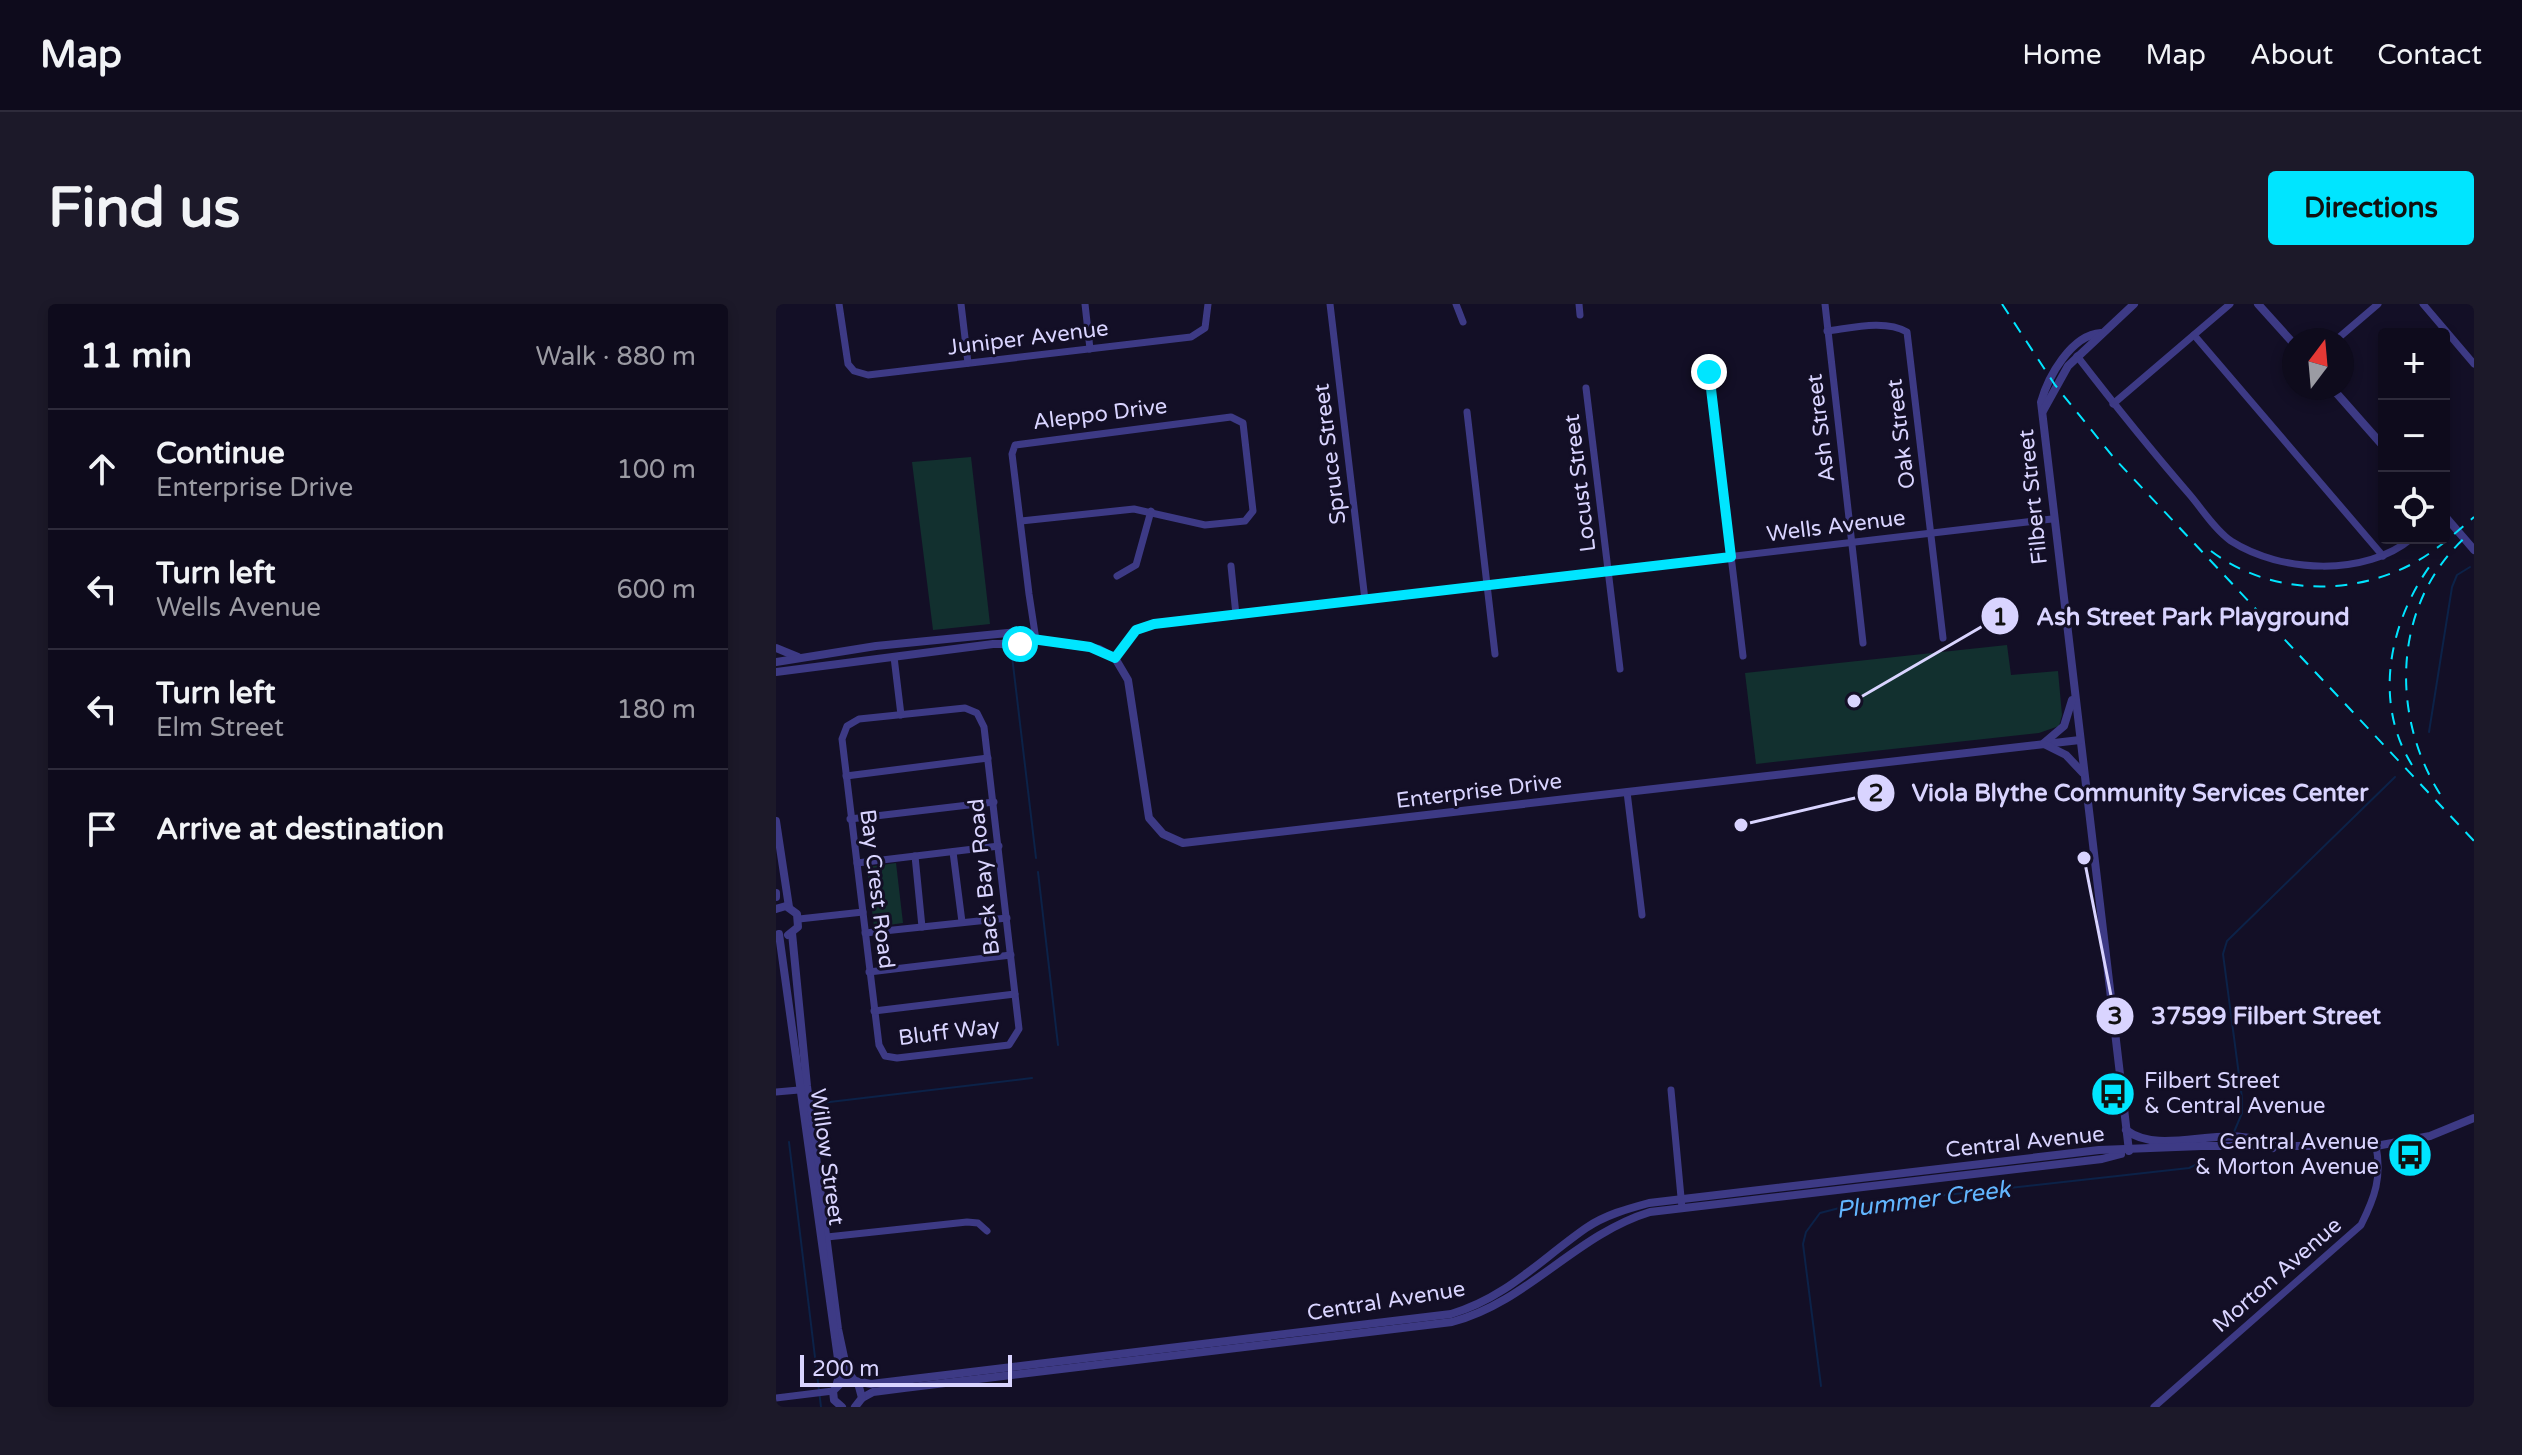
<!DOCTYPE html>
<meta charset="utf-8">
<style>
:root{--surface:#0e0b1c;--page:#1c1929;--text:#f1f3f6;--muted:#9b9ba3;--line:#2e2b3b;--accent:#00e5ff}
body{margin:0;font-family:"Varela Round",sans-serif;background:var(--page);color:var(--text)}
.controls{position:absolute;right:24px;top:24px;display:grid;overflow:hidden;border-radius:8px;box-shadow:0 4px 12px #0003}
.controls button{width:72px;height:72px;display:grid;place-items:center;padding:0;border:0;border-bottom:2px solid var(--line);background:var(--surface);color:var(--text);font:40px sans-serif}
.compass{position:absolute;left:1506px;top:24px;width:72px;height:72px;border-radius:50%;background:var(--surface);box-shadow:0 4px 12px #0003;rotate:16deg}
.scale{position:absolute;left:24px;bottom:20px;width:212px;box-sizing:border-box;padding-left:8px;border:4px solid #d9d4ff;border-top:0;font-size:22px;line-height:28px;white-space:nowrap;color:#d9d4ff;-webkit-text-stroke:6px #130f26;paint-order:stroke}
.stop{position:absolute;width:24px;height:24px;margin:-18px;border:6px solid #00e5ff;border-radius:50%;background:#fff}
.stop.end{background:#00e5ff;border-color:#fff;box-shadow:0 2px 8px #0008}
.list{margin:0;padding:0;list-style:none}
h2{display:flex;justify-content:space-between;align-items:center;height:104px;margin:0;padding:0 32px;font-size:34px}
h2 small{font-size:26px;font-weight:400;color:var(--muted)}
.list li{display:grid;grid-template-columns:52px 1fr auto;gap:24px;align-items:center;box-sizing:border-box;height:120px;padding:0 32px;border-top:2px solid var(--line)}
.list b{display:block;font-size:30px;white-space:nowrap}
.list p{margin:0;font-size:26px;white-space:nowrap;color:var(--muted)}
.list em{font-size:26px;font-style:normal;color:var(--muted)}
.icon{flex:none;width:44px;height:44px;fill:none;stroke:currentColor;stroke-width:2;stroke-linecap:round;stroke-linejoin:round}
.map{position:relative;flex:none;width:1698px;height:1103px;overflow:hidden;border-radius:8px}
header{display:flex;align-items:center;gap:48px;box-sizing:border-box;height:112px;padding:0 40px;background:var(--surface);border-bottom:2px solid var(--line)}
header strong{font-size:38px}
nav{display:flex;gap:44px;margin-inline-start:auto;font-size:28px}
.intro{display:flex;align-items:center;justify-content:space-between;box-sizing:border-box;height:192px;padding:0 48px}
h1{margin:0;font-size:56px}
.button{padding:20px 36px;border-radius:8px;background:var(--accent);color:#111;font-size:28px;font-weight:700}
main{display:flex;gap:48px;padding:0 48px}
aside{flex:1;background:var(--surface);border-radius:8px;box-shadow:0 4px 12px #0003}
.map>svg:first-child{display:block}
.green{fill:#12302f}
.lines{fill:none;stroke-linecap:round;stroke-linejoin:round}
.stream{stroke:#0c2248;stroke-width:2}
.minor{stroke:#3d3a85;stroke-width:7}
.tertiary{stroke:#3d3a85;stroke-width:8}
.rail{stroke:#00e5ff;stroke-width:2;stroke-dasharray:12 10;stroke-linecap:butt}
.route{stroke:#00e5ff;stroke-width:10}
.labels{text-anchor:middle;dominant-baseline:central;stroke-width:6;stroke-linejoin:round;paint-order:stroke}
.street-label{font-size:22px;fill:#d9d4ff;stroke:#130f26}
.poi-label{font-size:22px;fill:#d9d4ff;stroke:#130f26;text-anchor:start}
.water-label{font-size:24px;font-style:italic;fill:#62b6ff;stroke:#130f26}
.leader{fill:none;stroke:#d9d4ff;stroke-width:3}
.callout-dot{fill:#d9d4ff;stroke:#130f26;stroke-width:3}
.mark-label{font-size:24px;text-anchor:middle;font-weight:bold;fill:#111}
.callout-label{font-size:24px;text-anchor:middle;font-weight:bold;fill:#d9d4ff;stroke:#130f26;stroke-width:6;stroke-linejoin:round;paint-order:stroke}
</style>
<header>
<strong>Map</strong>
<nav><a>Home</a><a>Map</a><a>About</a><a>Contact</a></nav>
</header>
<div class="intro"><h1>Find us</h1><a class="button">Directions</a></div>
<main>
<aside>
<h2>11 min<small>Walk · 880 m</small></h2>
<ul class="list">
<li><svg class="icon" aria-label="ahead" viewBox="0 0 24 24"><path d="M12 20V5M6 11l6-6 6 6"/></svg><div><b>Continue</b><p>Enterprise Drive</p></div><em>100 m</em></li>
<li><svg class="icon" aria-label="left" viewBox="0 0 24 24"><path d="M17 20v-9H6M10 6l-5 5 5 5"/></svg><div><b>Turn left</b><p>Wells Avenue</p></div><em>600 m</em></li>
<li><svg class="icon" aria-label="left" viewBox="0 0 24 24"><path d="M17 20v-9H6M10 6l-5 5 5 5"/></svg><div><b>Turn left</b><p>Elm Street</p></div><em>180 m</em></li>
<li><svg class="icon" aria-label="arrive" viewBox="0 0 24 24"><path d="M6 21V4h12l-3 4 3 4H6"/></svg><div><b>Arrive at destination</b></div></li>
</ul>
</aside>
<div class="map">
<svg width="1698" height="1103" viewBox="0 0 1698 1103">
<rect width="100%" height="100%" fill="#130f26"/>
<g class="green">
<path d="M195,153L214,320L157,326L136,158Z"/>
<path d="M1231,341L1235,371L1282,367L1286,411L1283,422L1263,429L980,460L969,369Z"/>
<path d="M120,559L127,619L98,623L91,563Z"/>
</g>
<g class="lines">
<g class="stream">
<path d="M236,352L260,554"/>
<path d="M1653,428L1676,283L1681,271L1694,263"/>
<path d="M262,568L282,741"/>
<path d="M45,799L256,774"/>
<path d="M1458,828L1466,809V794L1447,650L1451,637L1619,473"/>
<path d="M13,838L45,1103"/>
<path d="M1045,1082L1027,940L1030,928L1044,909L1071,902L1413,864L1426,858"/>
</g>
<g class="minor">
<path d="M63,0L72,60L78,67L92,71L415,33L429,24L432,0"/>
<path d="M185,0L192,59"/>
<path d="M309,0L314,45"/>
<path d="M554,0L589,296"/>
<path d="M680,0L687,18"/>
<path d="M803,0L804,11"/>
<path d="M1049,0L1087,339"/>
<path d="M1647,0L1698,60"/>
<path d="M1051,27C1075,24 1109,15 1131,28L1167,334"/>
<path d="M1418,31L1607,252"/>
<path d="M1560,36L1602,0"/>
<path d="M1301,52C1338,100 1375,146 1414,191C1426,205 1439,226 1455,237C1505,269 1590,273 1636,234"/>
<path d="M933,68L967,352"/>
<path d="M810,84L844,365"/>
<path d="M1337,100L1454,0"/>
<path d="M691,108L719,350"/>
<path d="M245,217L358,205L429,221L469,217L477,207L467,119L455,113L239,141L236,150L253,290L260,336"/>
<path d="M455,262L460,311"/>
<path d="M341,272L360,261L375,207"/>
<path d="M118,353L125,411"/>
<path d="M339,354L360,326L378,320L1276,215"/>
<path d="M189,404L201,409L208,423L243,725L233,741L121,754L109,752L103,741L66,435L71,422L83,415Z"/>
<path d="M70,472L212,454"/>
<path d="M851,488L866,611"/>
<path d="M74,515L218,498"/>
<path d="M177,548L186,618"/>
<path d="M139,552L146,623"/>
<path d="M81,559L223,542"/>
<path d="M23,615L87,608"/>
<path d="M89,629L231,614"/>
<path d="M93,668L235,651"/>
<path d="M98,707L239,690"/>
<path d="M895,786L906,904"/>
<path d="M0,788L23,786"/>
<path d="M51,933L191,918L202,919L211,927"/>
<path d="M0,1094L57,1087"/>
<path d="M1378,1103L1585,921C1599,893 1606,873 1600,842"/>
</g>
<g class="tertiary">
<path d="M1482,0L1518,40"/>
<path d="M1325,29C1295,31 1272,73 1265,98L1353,847"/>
<path d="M1556,84L1608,143"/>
<path d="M1267,107L1292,62L1358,0"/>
<path d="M1668,211L1698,246"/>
<path d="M0,344L22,353"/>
<path d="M0,358L100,342L242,328L249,334L323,345L339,354L352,376L373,514L387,530L407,539L1304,436"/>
<path d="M0,368L217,340H244L249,334"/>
<path d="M1268,439L1288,422L1296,396"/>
<path d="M1268,440L1290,451L1307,469"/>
<path d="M0,517L13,603"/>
<path d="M0,589V593"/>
<path d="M0,605L10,602L21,610L22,623L12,631"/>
<path d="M16,629L31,782L62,1025L71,1067L78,1076"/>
<path d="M3,630L64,1069L61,1079"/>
<path d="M1350,826C1388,855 1456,814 1497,844"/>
<path d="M86,1094L97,1088L128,1084L676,1018C752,998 799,931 874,908L1326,855L1345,850"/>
<path d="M66,1103L58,1096L57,1087L69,1075L95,1080L675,1010C730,994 764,956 810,924C829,911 851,905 873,899L1323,846L1426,842H1600L1654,832L1698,814"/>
<path d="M79,1103L86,1094L82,1079"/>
</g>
<g class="rail">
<path d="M1226,0L1279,81L1338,154L1698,537"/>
<path d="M1435,247C1492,290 1572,293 1634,261C1658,249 1678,230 1698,213"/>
<path d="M1636,461C1596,397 1614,316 1656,259"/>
<path d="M1664,490C1613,409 1617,296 1693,230"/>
</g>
</g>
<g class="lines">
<path class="route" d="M244,340L249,334L314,343L339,354L360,326L378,320L955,253L933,68"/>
</g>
<defs>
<g id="bus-disc" transform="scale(2.3)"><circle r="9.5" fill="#00e5ff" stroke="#130f26"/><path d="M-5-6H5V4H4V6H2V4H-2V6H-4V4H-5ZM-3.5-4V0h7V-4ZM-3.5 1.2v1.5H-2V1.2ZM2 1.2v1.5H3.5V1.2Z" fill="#111"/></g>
</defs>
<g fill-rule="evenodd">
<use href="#bus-disc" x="1337" y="790"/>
<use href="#bus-disc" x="1634" y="851"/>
</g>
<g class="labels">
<g class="street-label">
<text transform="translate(252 34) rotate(-7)">Juniper Avenue</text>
<text transform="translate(324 110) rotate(-7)">Aleppo Drive</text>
<text transform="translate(1045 124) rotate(-97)">Ash Street</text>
<text transform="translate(1125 130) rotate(-97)">Oak Street</text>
<text transform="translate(554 150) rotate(-97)">Spruce Street</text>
<text transform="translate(804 179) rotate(-97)">Locust Street</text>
<text transform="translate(1257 193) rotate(-96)">Filbert Street</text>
<text transform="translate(1060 222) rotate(-7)">Wells Avenue</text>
<text transform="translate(703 487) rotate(-7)">Enterprise Drive</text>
<text transform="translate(208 573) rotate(-96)">Back Bay Road</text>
<text transform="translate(101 585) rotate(83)">Bay Crest Road</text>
<text transform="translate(173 728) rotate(-7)">Bluff Way</text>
<text transform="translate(1249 838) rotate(-6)">Central Avenue</text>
<text transform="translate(51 853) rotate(82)">Willow Street</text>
<text transform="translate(1501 971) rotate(-41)">Morton Avenue</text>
<text transform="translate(610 997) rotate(-9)">Central Avenue</text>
</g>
<g class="poi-label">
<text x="1368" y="777">Filbert Street<tspan x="1368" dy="25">&amp; Central Avenue</tspan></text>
<text x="1603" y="838" text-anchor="end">Central Avenue<tspan x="1603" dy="25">&amp; Morton Avenue</tspan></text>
</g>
<g class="water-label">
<text transform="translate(1147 896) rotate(-7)">Plummer Creek</text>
</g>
</g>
<path class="leader" d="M1078 397L1224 312M965 521L1100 489M1308 554L1339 712"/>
<g class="callout-dot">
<circle cx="1078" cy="397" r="8"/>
<circle cx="965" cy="521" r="8"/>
<circle cx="1308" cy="554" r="8"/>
<circle cx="1224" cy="312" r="20"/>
<circle cx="1100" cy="489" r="20"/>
<circle cx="1339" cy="712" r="20"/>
</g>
<g class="mark-label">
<text x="1224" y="321">1</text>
<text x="1100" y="497">2</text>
<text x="1339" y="720">3</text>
</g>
<g class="callout-label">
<text x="1417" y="321">Ash Street Park Playground</text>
<text x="1364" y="497">Viola Blythe Community Services Center</text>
<text x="1490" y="720">37599 Filbert Street</text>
</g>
</svg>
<div class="controls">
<button>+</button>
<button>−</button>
<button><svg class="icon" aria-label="locate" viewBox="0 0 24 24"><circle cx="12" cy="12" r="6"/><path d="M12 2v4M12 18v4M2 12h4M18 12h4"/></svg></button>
</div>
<svg class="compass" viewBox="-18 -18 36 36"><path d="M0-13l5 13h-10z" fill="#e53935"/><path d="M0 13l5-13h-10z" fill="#9b9ba3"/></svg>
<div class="scale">200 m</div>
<div class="stop" style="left:244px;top:340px"></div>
<div class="stop end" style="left:933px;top:68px"></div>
</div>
</main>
